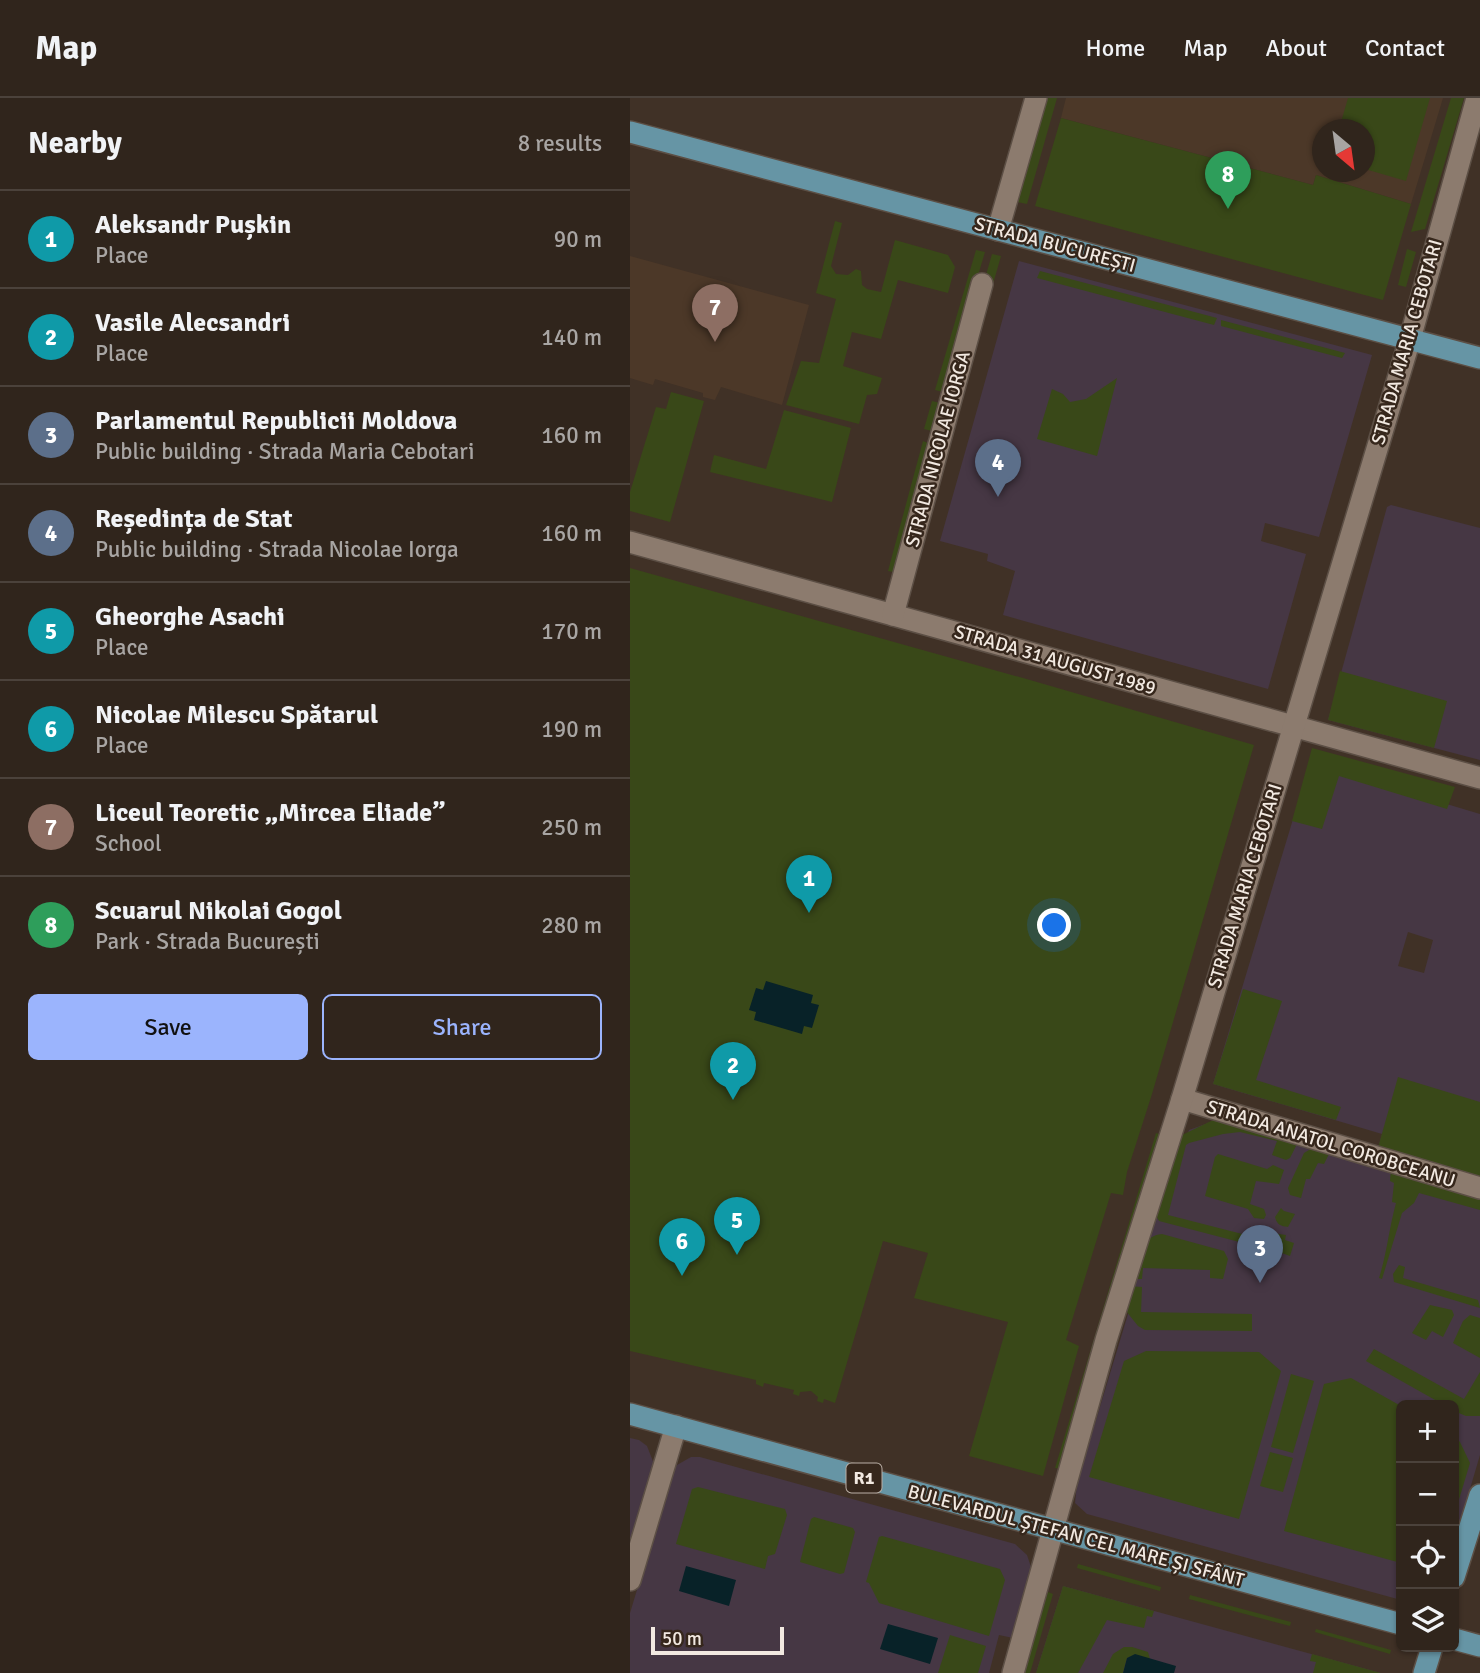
<!DOCTYPE html>
<meta charset="utf-8">
<style>
:root{--surface:#30251c;--page:#3c3129;--text:#f1f3f6;--muted:#a8a5a3;--line:#4b423b;--accent:#9bb4fd}
body{margin:0;font-family:Signika,sans-serif;background:var(--page);color:var(--text)}
.controls{position:absolute;right:21px;bottom:21px;display:grid;overflow:hidden;border-radius:10px;box-shadow:0 2px 5px #0004}
.controls button{width:63px;height:63px;display:grid;place-items:center;padding:0;border:0;border-bottom:2px solid var(--line);background:var(--surface);color:var(--text);font:35px sans-serif}
.compass{position:absolute;left:682px;top:21px;width:63px;height:63px;border-radius:50%;background:var(--surface);box-shadow:0 2px 5px #0004;rotate:151deg}
.scale{position:absolute;left:21px;bottom:18px;width:133px;box-sizing:border-box;padding-left:7px;border:4px solid #f2e9e1;border-top:0;font-size:19px;line-height:24px;white-space:nowrap;color:#f2e9e1;-webkit-text-stroke:5px #36271c;paint-order:stroke}
.you{position:absolute;left:425px;top:828px;width:24px;height:24px;margin:-18px;border:5px solid #fff;border-radius:50%;background:#1a73e8;box-shadow:0 0 0 10px #1a73e833}
.badge{display:grid;place-items:center;width:46px;height:46px;border-radius:50%;background:var(--accent);color:#fff;font-size:23px;font-weight:700}
.pin{position:absolute;translate:-50% -58px;filter:drop-shadow(0 2px 4px #0008)}
.pin::after{content:'';position:absolute;top:37px;width:24px;height:21px;background:inherit;clip-path:polygon(0 0,100% 0,50% 100%)}
.list{margin:0;padding:0;list-style:none}
h2{display:flex;justify-content:space-between;align-items:center;height:91px;margin:0;padding:0 28px;font-size:30px}
h2 small{font-size:23px;font-weight:400;color:var(--muted)}
.list li{display:grid;grid-template-columns:46px 1fr auto;gap:21px;align-items:center;box-sizing:border-box;height:98px;padding:0 28px;border-top:2px solid var(--line)}
.list b{display:block;font-size:26px;white-space:nowrap}
.list p{margin:0;font-size:23px;white-space:nowrap;color:var(--muted)}
.list em{font-size:23px;font-style:normal;color:var(--muted)}
.actions{display:flex;gap:14px;padding:21px 28px}
.actions a{flex:1;padding:16px 0;border:2px solid var(--accent);border-radius:10px;text-align:center;font-size:24px;color:var(--accent)}
.actions .main{background:var(--accent);color:#111}
.icon{flex:none;width:38px;height:38px;fill:none;stroke:currentColor;stroke-width:2;stroke-linecap:round;stroke-linejoin:round}
.map{position:relative;flex:none;width:850px;height:1575px;overflow:hidden}
header{display:flex;align-items:center;gap:42px;box-sizing:border-box;height:98px;padding:0 35px;background:var(--surface);border-bottom:2px solid var(--line)}
header strong{font-size:33px}
nav{display:flex;gap:38px;margin-inline-start:auto;font-size:24px}
main{display:flex}
aside{flex:1;background:var(--surface)}
.map>svg:first-child{display:block}
.commercial{fill:#463744;fill-rule:evenodd}
.built{fill:#4c3828;fill-rule:evenodd}
.green{fill:#394818}
.water{fill:#082228}
.lines{fill:none;stroke-linecap:round;stroke-linejoin:round}
.minor-casing{stroke:#5c4f45;stroke-width:24}
.major-casing{stroke:#5c4f45;stroke-width:24}
.minor{stroke:#8c7b6e;stroke-width:21}
.major{stroke:#6695a5;stroke-width:21}
.labels{text-anchor:middle;dominant-baseline:central;stroke-width:5;stroke-linejoin:round;paint-order:stroke}
.shield{fill:#36271c;stroke:#baafa6;stroke-width:2}
.shield-label{font-size:18px;font-weight:bold;fill:#f2e9e1}
.street-label{font-size:19px;fill:#f2e9e1;stroke:#36271c}
</style>
<header>
<strong>Map</strong>
<nav><a>Home</a><a>Map</a><a>About</a><a>Contact</a></nav>
</header>
<main>
<aside>
<h2>Nearby<small>8 results</small></h2>
<ul class="list">
<li><span class="badge" style="background:#0f9aa8">1</span><div><b>Aleksandr Pușkin</b><p>Place</p></div><em>90 m</em></li>
<li><span class="badge" style="background:#0f9aa8">2</span><div><b>Vasile Alecsandri</b><p>Place</p></div><em>140 m</em></li>
<li><span class="badge" style="background:#5c6f8a">3</span><div><b>Parlamentul Republicii Moldova</b><p>Public building · Strada Maria Cebotari</p></div><em>160 m</em></li>
<li><span class="badge" style="background:#5c6f8a">4</span><div><b>Reședința de Stat</b><p>Public building · Strada Nicolae Iorga</p></div><em>160 m</em></li>
<li><span class="badge" style="background:#0f9aa8">5</span><div><b>Gheorghe Asachi</b><p>Place</p></div><em>170 m</em></li>
<li><span class="badge" style="background:#0f9aa8">6</span><div><b>Nicolae Milescu Spătarul</b><p>Place</p></div><em>190 m</em></li>
<li><span class="badge" style="background:#8d6e63">7</span><div><b>Liceul Teoretic „Mircea Eliade”</b><p>School</p></div><em>250 m</em></li>
<li><span class="badge" style="background:#2e9e5b">8</span><div><b>Scuarul Nikolai Gogol</b><p>Park · Strada București</p></div><em>280 m</em></li>
</ul>
<div class="actions"><a class="main">Save</a><a>Share</a></div>
</aside>
<div class="map">
<svg width="850" height="1575" viewBox="0 0 850 1575">
<rect width="100%" height="100%" fill="#403126"/>
<g class="commercial">
<path d="M389,163L742,257L689,439L635,425L631,443L676,456L638,591L373,517L385,473L357,463L358,456L310,443Z"/>
<path d="M761,407L850,430V662L698,622L757,409Z"/>
<path d="M680,665L850,716V1084L747,1053L752,1036L583,986ZM778,834L803,842L794,875L768,868Z"/>
<path d="M589,1021L850,1097V1357L824,1445V1307H771V1502L457,1416L445,1405L447,1385L498,1216L495,1209L498,1188L559,1032Z"/>
<path d="M0,1340L9,1342L17,1348L24,1366L0,1454Z"/>
<path d="M61,1359H70L385,1446L397,1457L401,1469L383,1540L369,1537L359,1575H0V1515L42,1376L47,1367Z"/>
<path d="M433,1488L751,1575H406Z"/>
</g>
<g class="built">
<path d="M436,0H813L781,106L686,77L683,87L431,20ZM692,32H734V74H692Z"/>
<path d="M0,158L179,207L152,307L91,289L85,302L73,299V295L25,281L23,287L0,280Z"/>
</g>
<g class="green">
<path d="M416,0H427L397,106L387,104Z"/>
<path d="M718,0H800L776,83L735,71L734,32L709,31Z"/>
<path d="M821,0H834L795,131L781,134Z"/>
<path d="M431,20L683,87L686,77L781,106L753,202L405,108Z"/>
<path d="M205,123L212,125L201,168L206,176L218,177L226,171L231,173L232,187L237,191L251,194L265,142L318,157L325,169L318,195L268,182L251,241L222,234L213,268L252,280L247,296L237,297L229,326L156,307L171,263L189,265L206,201L186,195Z"/>
<path d="M777,151L786,154L776,189L768,187Z"/>
<path d="M346,152L355,154L313,294L305,292Z"/>
<path d="M362,156L371,158L363,186L354,184Z"/>
<path d="M410,173L587,220L584,227L407,180Z"/>
<path d="M591,222L715,255L712,260L591,228Z"/>
<path d="M487,280L467,358L407,341L422,291L433,296L440,304L456,301Z"/>
<path d="M41,294L74,303L40,424L0,413V394L26,309L36,311Z"/>
<path d="M302,303L310,305L302,333L294,331Z"/>
<path d="M154,312L221,330L202,404L80,374L84,357L136,371Z"/>
<path d="M293,343L298,345L263,474L258,473Z"/>
<path d="M0,470L400,582L624,647L522,996L497,1074L493,1097L481,1095L436,1242L449,1248L413,1378L339,1358L378,1224L284,1200L298,1155L253,1143L205,1305L194,1301L193,1305L187,1303L188,1299L181,1293L170,1294L169,1298L163,1296L164,1292L134,1285L133,1289L126,1286V1282L0,1253Z"/>
<path d="M710,573L817,603L804,650L698,622Z"/>
<path d="M682,650L825,689L817,711L709,678L692,731L662,723Z"/>
<path d="M613,891L652,903L626,982L711,1009L706,1022L583,986Z"/>
<path d="M768,979L850,1004V1084L747,1053Z"/>
<path d="M589,1021L667,1045V1046L660,1060L656,1062L642,1057L647,1043L610,1034L593,1036L559,1045L556,1047L538,1117L620,1138L624,1130L628,1135L621,1147L529,1123L524,1114L550,1038L581,1023Z"/>
<path d="M526,1035L532,1037L432,1371L425,1370Z"/>
<path d="M684,1049L701,1052L694,1066L688,1065L680,1081H676L671,1100L660,1097L658,1090L674,1055Z"/>
<path d="M588,1056L637,1071L643,1067L654,1072L649,1086L626,1083L620,1106L634,1111L636,1117L634,1121L624,1120L618,1111L575,1098L585,1059Z"/>
<path d="M761,1070L850,1097V1112L789,1095L784,1105L772,1115L752,1181L749,1180C757,1155 759,1130 766,1105L762,1104L764,1085L760,1083Z"/>
<path d="M651,1110L654,1113L665,1116L658,1129C651,1128 647,1127 645,1119Z"/>
<path d="M642,1135L656,1137L655,1142L664,1145L660,1158L635,1149L638,1136Z"/>
<path d="M532,1136L594,1153L598,1161L593,1181L580,1180V1172L513,1170L512,1181H501C508,1164 511,1137 532,1136Z"/>
<path d="M769,1167L775,1169L773,1180L848,1202L850,1210L764,1184L763,1176Z"/>
<path d="M498,1188L512,1189L511,1214L622,1216V1233L515,1232L508,1228L496,1213Z"/>
<path d="M800,1207L822,1212L824,1217L813,1239L802,1233L796,1242L782,1235Z"/>
<path d="M840,1217L850,1220V1260L823,1245L833,1223Z"/>
<path d="M744,1251L834,1301L850,1274V1318H836L824,1313V1307H814L736,1263Z"/>
<path d="M516,1253L629,1254L651,1273L609,1421L459,1379L494,1263Z"/>
<path d="M661,1276L684,1283L663,1355L641,1349Z"/>
<path d="M721,1280L771,1308V1465L654,1433L694,1286Z"/>
<path d="M824,1338L830,1344L840,1365L824,1418Z"/>
<path d="M640,1354L663,1360L653,1394L630,1388Z"/>
<path d="M68,1389L155,1411L157,1417L145,1456L138,1458L135,1471L46,1446L62,1391Z"/>
<path d="M184,1419L223,1430L225,1434L214,1475L210,1476L170,1464L181,1421Z"/>
<path d="M252,1438L370,1471L375,1482L359,1538L249,1505L239,1485L236,1484L249,1439Z"/>
<path d="M448,1466L531,1489L530,1493L447,1470Z"/>
<path d="M433,1488L524,1513L522,1519L517,1518L514,1530L477,1522L448,1575H406Z"/>
<path d="M418,1494L423,1496L400,1575H394Z"/>
<path d="M560,1497L661,1524L660,1528L559,1501Z"/>
<path d="M686,1531L761,1552L760,1556L685,1534Z"/>
<path d="M320,1537L356,1548L348,1575H308Z"/>
<path d="M494,1549H502L518,1554L520,1561L505,1557L497,1560L493,1575H473L483,1556Z"/>
<path d="M682,1556L751,1575H683L686,1564L680,1563Z"/>
</g>
<g class="water">
<path d="M136,883L183,897L181,905L189,907L182,930L174,928L172,936L124,922L126,914L119,912L126,890L133,892Z"/>
<path d="M56,1468L106,1482L99,1508L49,1493Z"/>
<path d="M258,1526L308,1540L300,1566L250,1551Z"/>
<path d="M505,1556L546,1568L544,1575H493L497,1560Z"/>
</g>
<g class="lines">
<g class="minor-casing">
<g id="minor">
<path d="M368,132L406,0"/>
<path d="M0,444L850,680"/>
<path d="M263,517L352,186"/>
<path d="M552,1001L850,1090"/>
<path d="M0,1482L46,1328"/>
<path d="M383,1575L476,1242L552,1001L780,241L847,0"/>
</g>
</g>
<g class="major-casing">
<g id="major">
<path d="M0,34L850,260"/>
<path d="M0,1316L771,1526"/>
<path d="M824,1479L850,1397"/>
<path d="M824,1541L850,1548"/>
<path d="M794,1575L802,1549"/>
</g>
</g>
<use href="#minor" class="minor"/>
<use href="#major" class="major"/>
</g>
<g class="labels">
<rect class="shield" x="216.5" y="1365.5" width="35" height="29" rx="5"/>
<g class="shield-label">
<text x="234" y="1380">R1</text>
</g>
<g class="street-label">
<text transform="translate(425 147) rotate(15)">STRADA BUCUREȘTI</text>
<text transform="translate(777 244) rotate(-74)">STRADA MARIA CEBOTARI</text>
<text transform="translate(308 351) rotate(-75)">STRADA NICOLAE IORGA</text>
<text transform="translate(425 562) rotate(16)">STRADA 31 AUGUST 1989</text>
<text transform="translate(615 788) rotate(-73)">STRADA MARIA CEBOTARI</text>
<text transform="translate(701 1046) rotate(17)">STRADA ANATOL COROBCEANU</text>
<text transform="translate(446 1438) rotate(15)">BULEVARDUL ȘTEFAN CEL MARE ȘI SFÂNT</text>
</g>
</g>
</svg>
<div class="controls">
<button>+</button>
<button>−</button>
<button><svg class="icon" aria-label="locate" viewBox="0 0 24 24"><circle cx="12" cy="12" r="6"/><path d="M12 2v4M12 18v4M2 12h4M18 12h4"/></svg></button>
<button><svg class="icon" aria-label="layers" viewBox="0 0 24 24"><path d="M12 4l9 5-9 5-9-5zM3 14l9 5 9-5"/></svg></button>
</div>
<svg class="compass" viewBox="-18 -18 36 36"><path d="M0-13l5 13h-10z" fill="#e53935"/><path d="M0 13l5-13h-10z" fill="#a8a5a3"/></svg>
<div class="scale">50 m</div>
<div class="you"></div>
<div class="pin badge" style="left:179px;top:815px;background:#0f9aa8">1</div>
<div class="pin badge" style="left:103px;top:1002px;background:#0f9aa8">2</div>
<div class="pin badge" style="left:630px;top:1185px;background:#5c6f8a">3</div>
<div class="pin badge" style="left:368px;top:399px;background:#5c6f8a">4</div>
<div class="pin badge" style="left:107px;top:1157px;background:#0f9aa8">5</div>
<div class="pin badge" style="left:52px;top:1178px;background:#0f9aa8">6</div>
<div class="pin badge" style="left:85px;top:244px;background:#8d6e63">7</div>
<div class="pin badge" style="left:598px;top:111px;background:#2e9e5b">8</div>
</div>
</main>
